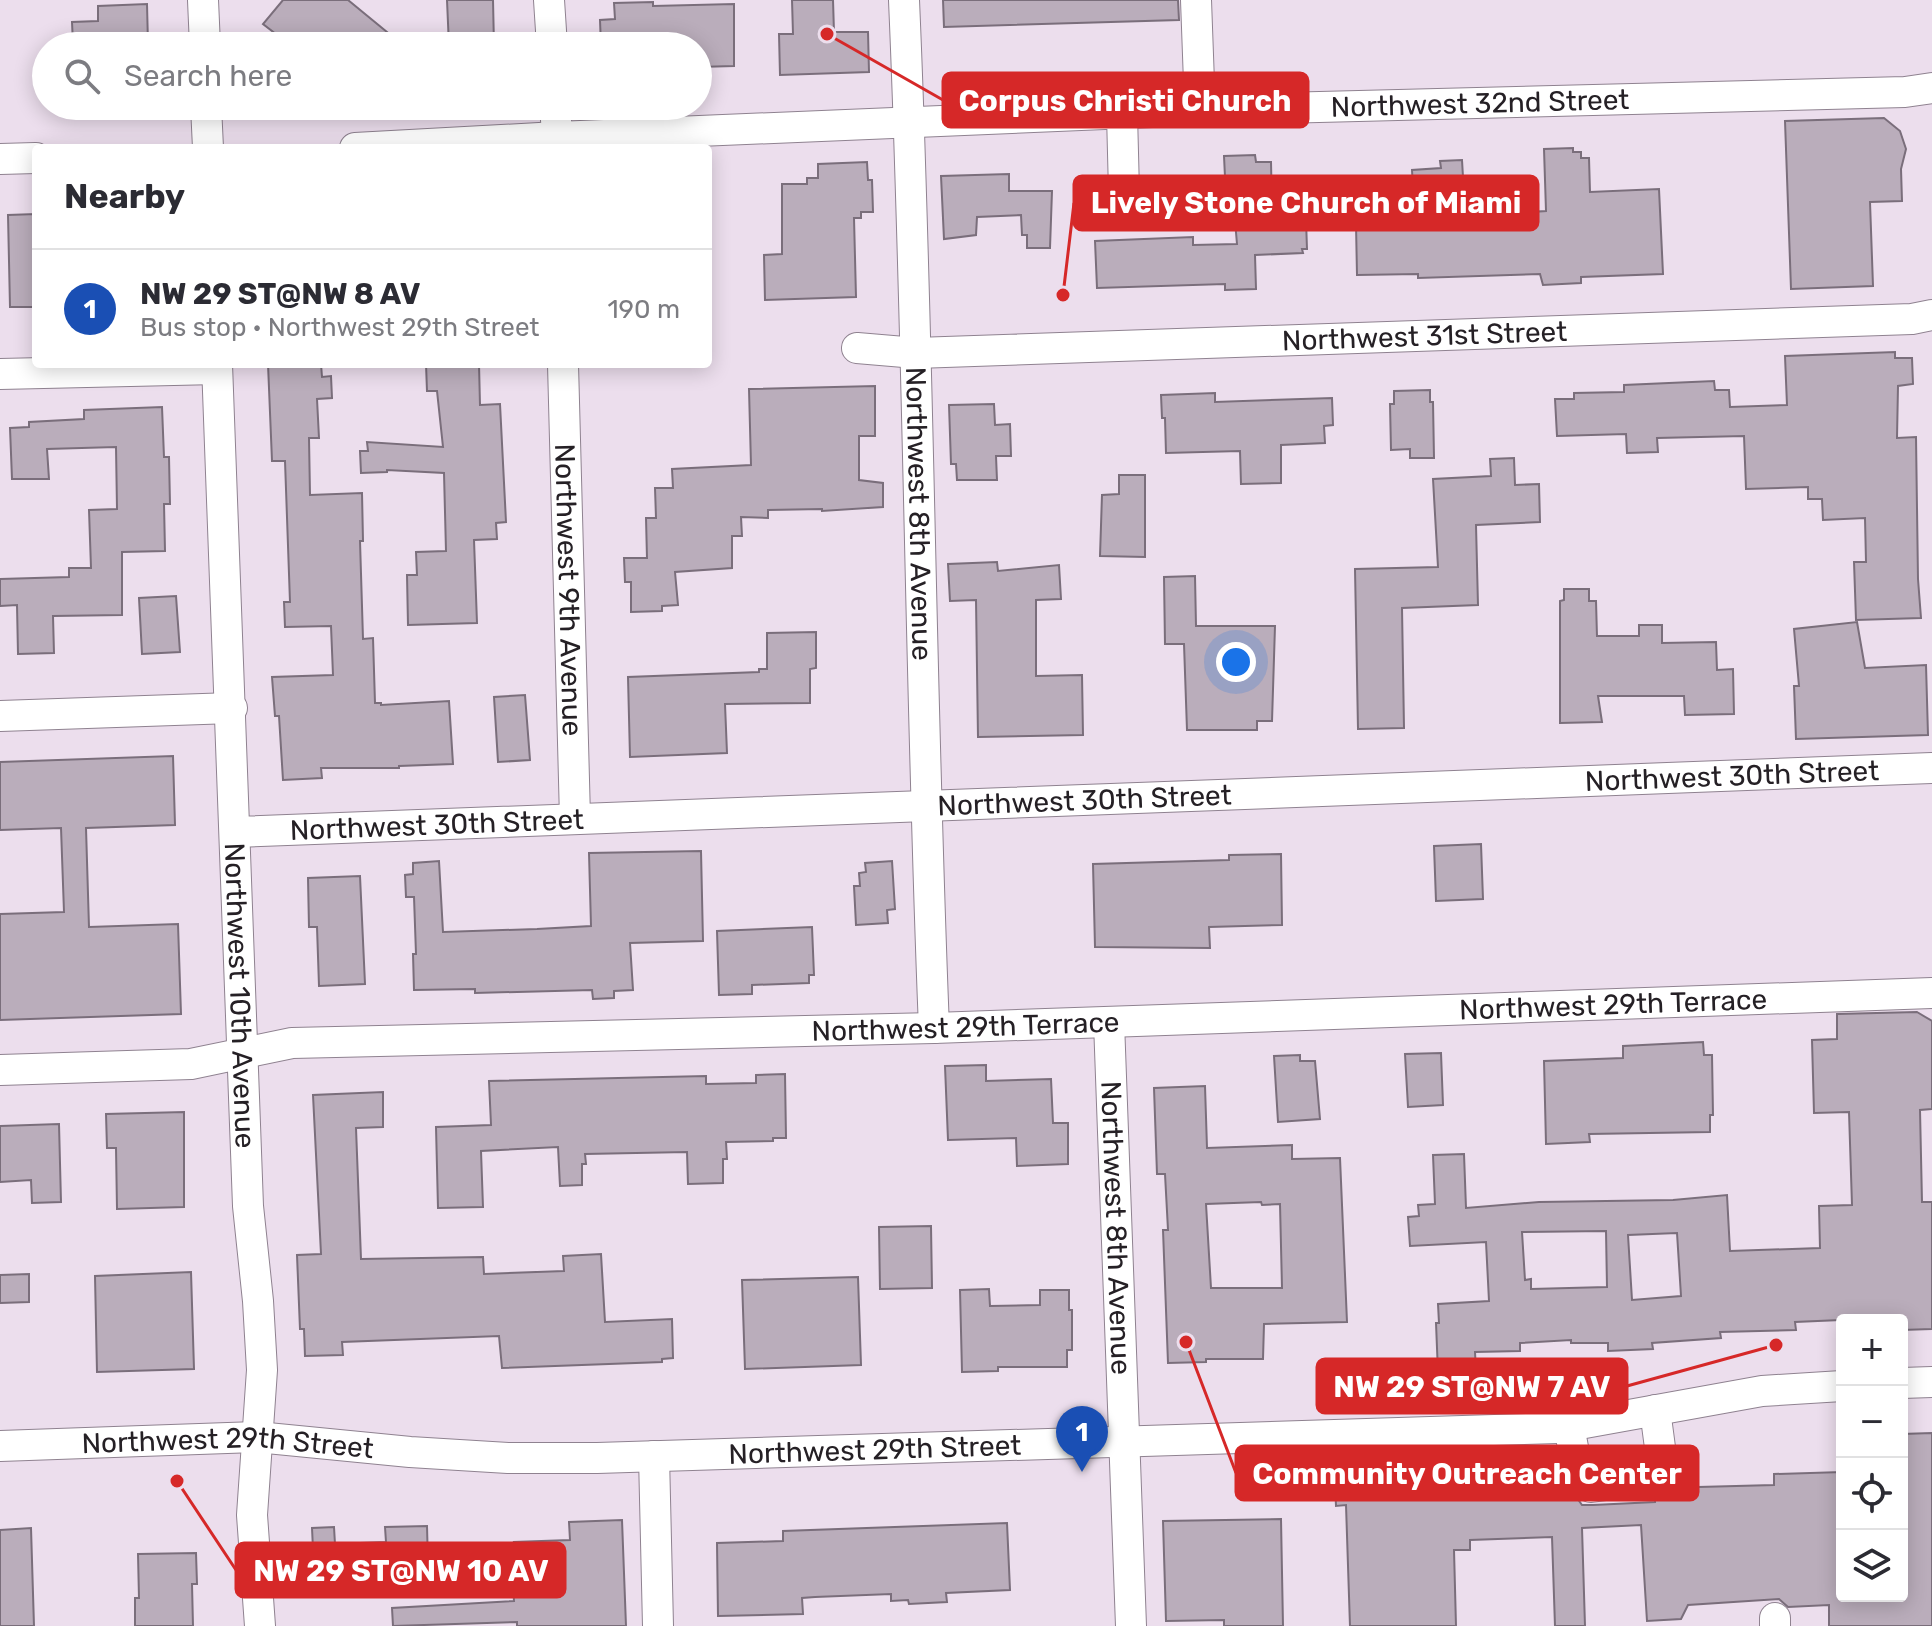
<!DOCTYPE html>
<meta charset="utf-8">
<style>
:root{--surface:#fff;--page:#f2f2f3;--text:#2b2b33;--muted:#7c7c81;--line:#e1e1e2;--accent:#8b2b94}
body{margin:0;font-family:Rubik,sans-serif;background:var(--page);color:var(--text)}
.controls{position:absolute;right:24px;bottom:24px;display:grid;overflow:hidden;border-radius:8px;box-shadow:0 4px 20px #0003}
.controls button{width:72px;height:72px;display:grid;place-items:center;padding:0;border:0;border-bottom:2px solid var(--line);background:var(--surface);color:var(--text);font:40px sans-serif}
.you{position:absolute;left:1236px;top:662px;width:28px;height:28px;margin:-20px;border:6px solid #fff;border-radius:50%;background:#1a73e8;box-shadow:0 0 0 12px #1a73e833}
.badge{display:grid;place-items:center;width:52px;height:52px;border-radius:50%;background:var(--accent);color:#fff;font-size:26px;font-weight:700}
.pin{position:absolute;translate:-50% -66px;filter:drop-shadow(0 2px 4px #0008)}
.pin::after{content:'';position:absolute;top:42px;width:28px;height:24px;background:inherit;clip-path:polygon(0 0,100% 0,50% 100%)}
.list{margin:0;padding:0;list-style:none}
h2{display:flex;justify-content:space-between;align-items:center;height:104px;margin:0;padding:0 32px;font-size:34px}
h2 small{font-size:26px;font-weight:400;color:var(--muted)}
.list li{display:grid;grid-template-columns:52px 1fr auto;gap:24px;align-items:center;box-sizing:border-box;height:120px;padding:0 32px;border-top:2px solid var(--line)}
.list b{display:block;font-size:30px;white-space:nowrap}
.list p{margin:0;font-size:26px;white-space:nowrap;color:var(--muted)}
.list em{font-size:26px;font-style:normal;color:var(--muted)}
.icon{flex:none;width:44px;height:44px;fill:none;stroke:currentColor;stroke-width:2;stroke-linecap:round;stroke-linejoin:round}
.map{position:relative;flex:none;width:1932px;height:1626px;overflow:hidden}
.search{position:absolute;background:var(--surface);box-shadow:0 4px 20px #0003;left:32px;top:32px;width:680px;height:88px;display:flex;align-items:center;gap:20px;box-sizing:border-box;padding:0 28px;border-radius:44px;color:var(--muted);font-size:30px}
.panel{position:absolute;background:var(--surface);box-shadow:0 4px 20px #0003;left:32px;top:144px;width:680px;height:224px;border-radius:8px}
.map>svg:first-child{display:block}
.building{fill:#baadbb;stroke:#7a6e7b;stroke-width:2;fill-rule:evenodd}
.lines{fill:none;stroke-linecap:round;stroke-linejoin:round}
.minor-casing{stroke:#8f8290;stroke-width:32}
.minor{stroke:#fff;stroke-width:30}
.labels{text-anchor:middle;dominant-baseline:central;stroke-width:6;stroke-linejoin:round;paint-order:stroke}
.street-label{font-size:28px;fill:#252025;stroke:#ecdeed}
.leader{fill:none;stroke:#d62828;stroke-width:3}
.callout-dot{fill:#d62828;stroke:#ecdeed;stroke-width:3}
.callout{fill:#d62828;stroke:#d62828;stroke-width:3}
.callout-label{font-size:30px;text-anchor:middle;font-weight:bold;fill:#fff}
</style>
<div class="map">
<svg width="1932" height="1626" viewBox="0 0 1932 1626">
<rect width="100%" height="100%" fill="#ecdeed"/>
<g class="building">
<path d="M283,0H348L404,46H306L296,38L290,45L263,24Z"/>
<path d="M447,0H493L494,46H449Z"/>
<path d="M792,0H833L834,32H868L869,72L780,75L779,34H793Z"/>
<path d="M943,0H1178L1179,20L944,27Z"/>
<path d="M653,2V6L734,4V66L698,67V46H601L600,20L615,19L614,3Z"/>
<path d="M147,4L148,44H140V46L73,44L72,22L98,21V6Z"/>
<path d="M1884,118L1900,131L1906,149L1901,169L1902,201L1870,202L1873,286L1791,289L1785,121Z"/>
<path d="M1573,148V152H1581V158H1589L1590,192L1659,189L1663,274L1581,277V283L1543,285L1540,274L1418,278V274L1357,275L1356,225L1415,224L1412,170L1441,168L1440,161L1462,160L1465,211L1498,209V214L1546,211L1544,149Z"/>
<path d="M1255,155L1256,162H1271L1272,209H1276V221L1306,220L1307,249H1302L1303,253L1255,255L1256,289L1225,290V284L1097,288L1095,241L1193,237V245L1237,244L1233,198H1226L1224,156Z"/>
<path d="M867,162L868,180H872L873,212H861V218H854L856,297L765,300L764,255L782,254V184H807V178H818V164Z"/>
<path d="M1009,174V191H1052L1050,248H1027V235H1022L1021,215L977,217L976,235L944,239L941,176Z"/>
<path d="M36,214V307H10L8,215Z"/>
<path d="M1895,352V358H1912L1913,384L1898,386L1897,438L1916,437L1918,579L1921,618L1856,620L1854,562H1866L1865,518L1823,520L1822,499H1808V487L1746,489L1744,436L1657,438L1658,452L1627,453L1626,434L1557,436L1555,399H1574V393L1624,392V385L1714,381L1715,390H1729L1730,407L1787,405L1785,356Z"/>
<path d="M268,364H321L322,377L331,376L332,398L317,399L319,438H309L310,495L362,493L363,541H360L363,639L373,638L375,703H381V705L449,701L453,764L399,766V768H321L322,778L283,780L279,716H275L272,677L333,675L331,626L285,627L284,602H290L285,461H272Z"/>
<path d="M426,364H479L480,405L500,404L506,522L496,523L497,539L474,540L477,623L408,625L407,575H417L416,552L446,551L444,473L387,470V472L361,473L360,451H368L367,442L443,447L437,391H427Z"/>
<path d="M875,386V436H859V480L883,483V507L822,511V509L768,510V518L741,517L742,536H732V568L675,572L678,605L662,606V611L631,612V582H625L624,558H647L646,518H656L655,488H673L672,469L751,465L749,389Z"/>
<path d="M1430,390V402H1433L1434,458H1410V449L1391,450L1390,404H1394V391Z"/>
<path d="M1215,393V402L1332,398L1333,425L1324,426L1325,443L1281,445V483L1241,484L1240,451L1166,453L1165,418H1162L1161,395Z"/>
<path d="M994,404L995,425L1010,424L1011,456H996L997,480H957L956,464H951L949,405Z"/>
<path d="M162,407L164,457H169L170,504H164L165,551L122,552V615L53,616L54,653L18,654L17,605L0,606V579L69,577V568H91L89,510L117,509L116,447L47,449L49,479H12L10,428L29,427V422L84,419V410Z"/>
<path d="M1514,458L1515,485L1539,484L1540,522L1476,525L1478,605L1402,608L1404,728L1358,729L1355,569L1438,567L1433,479L1491,476L1490,459Z"/>
<path d="M1119,475H1145V557L1100,556L1102,495L1119,494Z"/>
<path d="M997,562L998,571L1059,565L1061,599L1036,600V676L1082,675L1083,735L978,737L976,600L950,601L948,564Z"/>
<path d="M1195,576L1196,626H1275L1272,721H1257V730H1187L1184,644H1165L1164,577Z"/>
<path d="M1564,589H1589V601H1596L1597,636H1639V625H1662V643L1716,642L1717,670L1733,669L1734,714L1685,715L1684,696H1598L1602,722L1560,723V601L1564,600Z"/>
<path d="M176,596L180,652L142,654L139,598Z"/>
<path d="M1857,622L1865,668L1926,665L1928,735L1796,739L1794,686H1799L1794,629Z"/>
<path d="M816,632V668L810,669V703L725,704L727,753L630,757L628,677L759,672V669H767V633Z"/>
<path d="M525,695L530,760L498,762L494,697Z"/>
<path d="M173,756L175,825L86,828L89,927L178,924L181,1014L0,1020V914L64,912L61,828L0,830V762Z"/>
<path d="M1481,844L1483,899L1436,901L1434,846Z"/>
<path d="M701,851L703,941L630,943L633,990L614,991V998L593,999L592,990L475,993V989L414,990L413,954H416L414,897H406L405,875L413,874V863L439,861L443,932L537,929L591,926L589,853Z"/>
<path d="M1281,854L1282,925L1209,927L1210,948L1095,947L1093,864L1229,860V855Z"/>
<path d="M892,861L895,909L887,910L888,923L856,925L854,886H860L859,873L866,872L865,863Z"/>
<path d="M360,876L365,984L319,986L317,927H309L308,878Z"/>
<path d="M812,927L814,975H809V983L752,985V994L719,995L717,931Z"/>
<path d="M1917,1012L1932,1021V1109L1920,1110L1922,1202H1932V1329L1902,1330V1320H1841L1795,1322L1796,1330L1720,1332L1721,1338L1652,1343L1653,1349L1608,1351V1343H1571V1340L1520,1343V1351L1475,1352L1476,1371L1438,1373L1436,1323H1439L1438,1304L1489,1301L1486,1242L1410,1246L1408,1217L1419,1216L1418,1205L1435,1204L1433,1155L1464,1154L1466,1208L1539,1202L1673,1200L1727,1195L1730,1251L1820,1248L1819,1206L1852,1205L1849,1112L1814,1113L1812,1040L1837,1039V1014ZM1606,1231L1607,1287L1531,1289V1279L1525,1280L1522,1232ZM1677,1233L1681,1296L1632,1300L1628,1235Z"/>
<path d="M1703,1042L1704,1055H1712L1713,1115H1710V1132L1589,1134L1590,1142L1546,1144L1544,1061L1623,1058V1046Z"/>
<path d="M1441,1053L1443,1105L1408,1107L1405,1054Z"/>
<path d="M1300,1055V1061H1315L1320,1119L1278,1122L1274,1056Z"/>
<path d="M986,1065V1081L1051,1079L1053,1123H1068V1164L1017,1166L1016,1138L948,1140L945,1066Z"/>
<path d="M785,1074L786,1138H773V1141L726,1142L727,1159H723V1183L688,1184L687,1152L585,1154L586,1164H582V1185L560,1186L558,1147L481,1151L483,1207L438,1208L436,1127L491,1125L489,1081L706,1076V1084L756,1083V1075Z"/>
<path d="M1205,1086L1207,1148L1292,1145V1159L1340,1158L1347,1322L1264,1324L1263,1359H1206V1362L1168,1363L1163,1230H1168L1165,1174H1157L1154,1088ZM1261,1202L1262,1205L1280,1204L1282,1288H1211L1206,1204Z"/>
<path d="M383,1092V1127L356,1128L361,1259L483,1257L484,1274L564,1271L563,1256L601,1254L605,1322L672,1319L673,1358L662,1359V1362L502,1368L499,1336L342,1342L343,1355L305,1356L304,1329H300L297,1255L321,1254L313,1095Z"/>
<path d="M184,1112V1207L117,1209L116,1148H107L106,1114Z"/>
<path d="M59,1124L61,1202L32,1203L31,1180L0,1182V1126Z"/>
<path d="M931,1226L932,1288L880,1289L879,1227Z"/>
<path d="M191,1272L194,1369L97,1372L95,1276Z"/>
<path d="M29,1274V1302L0,1303V1275Z"/>
<path d="M858,1277L861,1365L745,1369L742,1280Z"/>
<path d="M989,1289L990,1306L1040,1305V1290H1069V1310H1072V1350H1067V1367H998V1371L962,1372L960,1290Z"/>
<path d="M1932,1433V1626H1829V1605L1788,1607L1779,1599L1688,1605L1681,1619L1647,1621L1641,1525L1582,1528L1585,1626H1555L1552,1537L1470,1540V1550H1454L1456,1626H1350L1346,1505L1336,1506L1335,1482L1468,1478V1492L1537,1490L1538,1492L1572,1491L1582,1505H1593L1655,1502V1494L1660,1488L1774,1485V1474L1842,1472V1596H1902V1434Z"/>
<path d="M1281,1519L1283,1626H1224V1620L1166,1621L1163,1521Z"/>
<path d="M622,1520L626,1626H517V1622L393,1626L392,1608L514,1601L511,1546H515L514,1542L570,1540L569,1522Z"/>
<path d="M1007,1523L1010,1590L946,1593L947,1602L909,1604L908,1600L891,1601V1594L815,1597L802,1598L803,1614L718,1616L717,1543L783,1541V1531Z"/>
<path d="M427,1526L428,1564L314,1570L312,1528L334,1527L335,1544L386,1542L385,1527Z"/>
<path d="M31,1528L34,1626H0V1530Z"/>
<path d="M196,1553L197,1584H192L193,1626H135V1598H139L138,1554Z"/>
</g>
<g class="lines">
<g class="minor-casing">
<g id="minor">
<path d="M203,0L205,46"/>
<path d="M549,0L552,46"/>
<path id="s1" d="M904,0C919,343 920,686 934,1028"/>
<path d="M1196,0L1200,110"/>
<path d="M206,106L208,148"/>
<path d="M555,106L558,148"/>
<path d="M1122,114L1124,192"/>
<path id="s2" d="M355,148L557,137L1200,110L1905,92L1932,88"/>
<path d="M0,159L36,158"/>
<path id="s3" d="M857,348L916,353L1912,319L1932,315"/>
<path id="s4" d="M217,364L248,1206L258,1301L262,1370L252,1515L260,1626"/>
<path id="s5" d="M563,364L575,818"/>
<path d="M0,374L217,369"/>
<path d="M0,716L232,708"/>
<path id="s6" d="M235,832L1932,768"/>
<path id="s7" d="M1109,1022L1131,1626"/>
<path id="s8" d="M0,1070L191,1064L292,1043L934,1028L1932,993"/>
<path d="M1902,1383L1932,1382"/>
<path d="M1569,1426L1577,1469L1591,1487L1644,1480L1661,1455L1655,1410"/>
<path id="s9" d="M0,1446L257,1437L410,1452L508,1458H597L1557,1428L1762,1391L1842,1386"/>
<path d="M654,1456L658,1626"/>
<path d="M1775,1618V1626"/>
</g>
</g>
<use href="#minor" class="minor"/>
</g>
<g class="labels">
<g class="street-label">
<text stroke="none"><textPath href="#s2" startOffset="1126">Northwest 32nd Street</textPath></text>
<text stroke="none"><textPath href="#s3" startOffset="568">Northwest 31st Street</textPath></text>
<text stroke="none"><textPath href="#s1" startOffset="514">Northwest 8th Avenue</textPath></text>
<text stroke="none"><textPath href="#s5" startOffset="226">Northwest 9th Avenue</textPath></text>
<text stroke="none"><textPath href="#s6" startOffset="1498">Northwest 30th Street</textPath></text>
<text stroke="none"><textPath href="#s6" startOffset="850">Northwest 30th Street</textPath></text>
<text stroke="none"><textPath href="#s6" startOffset="202">Northwest 30th Street</textPath></text>
<text stroke="none"><textPath href="#s4" startOffset="632">Northwest 10th Avenue</textPath></text>
<text stroke="none"><textPath href="#s8" startOffset="1616">Northwest 29th Terrace</textPath></text>
<text stroke="none"><textPath href="#s8" startOffset="968">Northwest 29th Terrace</textPath></text>
<text stroke="none"><textPath href="#s7" startOffset="206">Northwest 8th Avenue</textPath></text>
<text stroke="none"><textPath href="#s9" startOffset="228">Northwest 29th Street</textPath></text>
<text stroke="none"><textPath href="#s9" startOffset="876">Northwest 29th Street</textPath></text>
</g>
</g>
<path class="leader" d="M827 34L943 100M1063 295L1074 203M1776 1345L1627 1386M1186 1342L1236 1473M177 1481L236 1570"/>
<g class="callout-dot">
<circle cx="827" cy="34" r="8"/>
<circle cx="1063" cy="295" r="8"/>
<circle cx="1776" cy="1345" r="8"/>
<circle cx="1186" cy="1342" r="8"/>
<circle cx="177" cy="1481" r="8"/>
</g>
<g class="callout">
<rect x="943" y="73" width="365" height="54" rx="8"/>
<rect x="1074" y="176" width="464" height="54" rx="8"/>
<rect x="1317" y="1359" width="310" height="54" rx="8"/>
<rect x="1236" y="1446" width="462" height="54" rx="8"/>
<rect x="236" y="1543" width="329" height="54" rx="8"/>
</g>
<g class="callout-label">
<text x="1125" y="111">Corpus Christi Church</text>
<text x="1306" y="213">Lively Stone Church of Miami</text>
<text x="1472" y="1397">NW 29 ST@NW 7 AV</text>
<text x="1467" y="1484">Community Outreach Center</text>
<text x="401" y="1581">NW 29 ST@NW 10 AV</text>
</g>
</svg>
<div class="controls">
<button>+</button>
<button>−</button>
<button><svg class="icon" aria-label="locate" viewBox="0 0 24 24"><circle cx="12" cy="12" r="6"/><path d="M12 2v4M12 18v4M2 12h4M18 12h4"/></svg></button>
<button><svg class="icon" aria-label="layers" viewBox="0 0 24 24"><path d="M12 4l9 5-9 5-9-5zM3 14l9 5 9-5"/></svg></button>
</div>
<div class="you"></div>
<div class="pin badge" style="left:1082px;top:1472px;background:#1a4fb4">1</div>
<div class="search"><svg class="icon" aria-label="search" viewBox="0 0 24 24"><circle cx="10" cy="10" r="6"/><path d="M15 15l6 6"/></svg>Search here</div>
<section class="panel">
<h2>Nearby<small></small></h2>
<ul class="list">
<li><span class="badge" style="background:#1a4fb4">1</span><div><b>NW 29 ST@NW 8 AV</b><p>Bus stop · Northwest 29th Street</p></div><em>190 m</em></li>
</ul>
</section>
</div>
